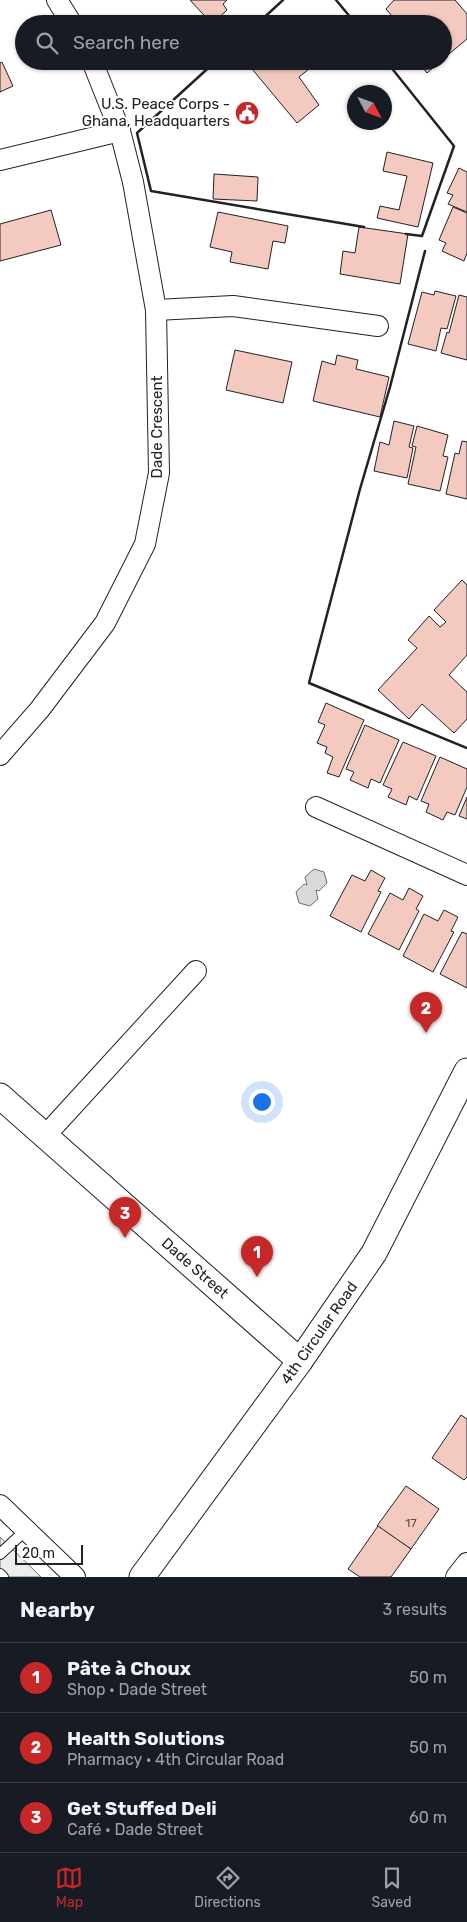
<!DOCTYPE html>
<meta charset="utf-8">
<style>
:root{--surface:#171b24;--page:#20242c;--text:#f1f3f6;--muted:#9ea1a6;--line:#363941;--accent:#c62828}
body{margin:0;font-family:Rubik,sans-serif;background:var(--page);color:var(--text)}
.compass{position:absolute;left:347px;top:85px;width:45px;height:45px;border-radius:50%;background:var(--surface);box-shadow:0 1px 4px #0004;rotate:131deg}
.scale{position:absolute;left:15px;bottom:12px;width:68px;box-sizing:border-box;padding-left:5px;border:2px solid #222;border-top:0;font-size:14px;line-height:18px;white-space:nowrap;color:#222;-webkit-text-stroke:4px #fff;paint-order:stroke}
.you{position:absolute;left:261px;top:1101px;width:18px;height:18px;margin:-12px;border:4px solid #fff;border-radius:50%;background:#1a73e8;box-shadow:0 0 0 8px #1a73e833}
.badge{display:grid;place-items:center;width:32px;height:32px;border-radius:50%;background:var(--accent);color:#fff;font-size:16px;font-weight:700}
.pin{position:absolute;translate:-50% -41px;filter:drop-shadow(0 1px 2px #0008)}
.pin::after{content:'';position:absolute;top:26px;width:18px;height:15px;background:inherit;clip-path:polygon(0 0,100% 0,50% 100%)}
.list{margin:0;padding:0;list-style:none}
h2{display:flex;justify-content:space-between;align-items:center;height:65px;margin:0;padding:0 20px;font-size:21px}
h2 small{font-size:16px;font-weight:400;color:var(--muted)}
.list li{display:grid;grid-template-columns:32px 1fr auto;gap:15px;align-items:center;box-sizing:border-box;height:70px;padding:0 20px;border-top:1px solid var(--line)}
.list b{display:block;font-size:19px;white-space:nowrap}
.list p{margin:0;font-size:16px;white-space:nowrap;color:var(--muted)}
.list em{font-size:16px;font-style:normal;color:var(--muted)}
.icon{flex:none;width:28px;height:28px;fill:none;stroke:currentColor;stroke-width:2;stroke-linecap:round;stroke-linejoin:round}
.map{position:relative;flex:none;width:467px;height:1577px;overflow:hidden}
.search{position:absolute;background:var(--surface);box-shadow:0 1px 4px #0004;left:15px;right:15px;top:15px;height:55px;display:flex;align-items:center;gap:12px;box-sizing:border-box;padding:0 18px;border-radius:28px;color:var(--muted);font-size:19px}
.sheet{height:275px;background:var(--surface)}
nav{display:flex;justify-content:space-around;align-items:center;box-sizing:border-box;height:70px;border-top:1px solid var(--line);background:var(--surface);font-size:14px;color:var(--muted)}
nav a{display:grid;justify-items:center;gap:2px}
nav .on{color:var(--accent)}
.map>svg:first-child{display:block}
.parking{fill:#ededed;stroke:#6f6f6f}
.water{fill:#d9d9d9;stroke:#6f6f6f}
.building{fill:#f3c9c0;stroke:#222}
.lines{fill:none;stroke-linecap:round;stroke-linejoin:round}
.service-casing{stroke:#222;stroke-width:12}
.minor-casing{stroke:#222;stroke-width:22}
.tertiary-casing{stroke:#222;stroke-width:27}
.service{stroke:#fff;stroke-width:10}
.minor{stroke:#fff;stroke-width:20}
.tertiary{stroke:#fff;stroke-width:25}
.wall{stroke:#222;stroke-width:2.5}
.labels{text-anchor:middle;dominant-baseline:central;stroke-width:4;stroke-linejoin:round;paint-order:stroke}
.number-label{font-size:12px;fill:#564c4a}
.poi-label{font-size:15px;fill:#222;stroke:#fff;text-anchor:end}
.street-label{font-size:15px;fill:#222;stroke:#fff}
</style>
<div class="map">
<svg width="467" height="1577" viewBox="0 0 467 1577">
<rect width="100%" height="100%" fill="#fff"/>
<path class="parking" d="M0,1537L41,1577H0Z"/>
<path class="water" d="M314,869L324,872L327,883L319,891L316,890L318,899L310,906L299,903L296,892L304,884L307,885L305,877Z"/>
<g class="building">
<path d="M190,0H227L223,4L227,10L212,24Z"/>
<path d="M455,0L467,14V39L443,59V24H399L386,9L394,0Z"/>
<path d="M262,61H319L299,77L319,105L297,123L252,69Z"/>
<path d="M417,61H441L427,73Z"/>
<path d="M2,62L13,86L0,92V63Z"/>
<path d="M387,152L433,163L418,227L377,218L380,206L399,210L407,176L383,171Z"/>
<path d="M459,168L467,172V212L448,204L453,195L447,193Z"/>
<path d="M214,174L258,177L257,201L213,199Z"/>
<path d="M453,207L467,213V253L464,261L442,251L446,243L439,240Z"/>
<path d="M51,210L61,245L0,261V224Z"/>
<path d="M218,212L288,226L285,243L273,241L268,269L230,262L232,252L210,247Z"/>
<path d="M359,227L408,234L400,284L340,274L343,251L355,253Z"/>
<path d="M435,291L456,296L447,329L441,328L436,351L408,344L422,292L434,295Z"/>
<path d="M459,295L467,297V360L441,353L447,332L449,333Z"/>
<path d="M235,350L292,362L283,403L226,390Z"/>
<path d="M337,355L358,360L356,369L389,377L380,417L313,401L322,361L335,365Z"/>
<path d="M394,421L414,426L409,447L413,448L407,478L374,471L380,442L389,445Z"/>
<path d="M417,426L448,435L443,456L448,457L440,491L408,484L416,447L412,446Z"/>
<path d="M462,441L467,442V499L446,494L455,453L459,454Z"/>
<path d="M462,580L467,585V655L449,675L467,692V719L454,733L422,704L409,719L378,690L417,648L408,640L429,616L440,627L446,622L434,610Z"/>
<path d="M326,703L364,720L339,777L327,773L333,757L325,753L327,747L317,743L325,725L318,722Z"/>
<path d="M365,725L399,740L380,783L371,779L368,788L350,780L354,772L346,769Z"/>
<path d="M403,742L436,756L417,800L409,796L406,805L388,797L392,789L383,785Z"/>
<path d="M440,757L467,769V787L455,815L447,812L443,820L426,812L429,804L421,801Z"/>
<path d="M467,797V819L459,816Z"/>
<path d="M371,870L385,878L378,891L381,892L361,932L330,916L352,875L365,881Z"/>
<path d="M409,888L423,896L416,909L419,911L399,950L368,934L390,893L403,900Z"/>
<path d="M444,910L458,917L451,931L454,932L433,972L403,956L424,914L438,921Z"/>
<path d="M462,932L467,934V988L440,974Z"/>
<path d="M461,1415L467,1419V1477L464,1480L432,1458Z"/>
<path d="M406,1486L439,1509L411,1549L377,1526Z"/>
<path d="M378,1526L411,1549L391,1577H360L348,1569Z"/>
</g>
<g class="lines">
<g class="service-casing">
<g id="service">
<path d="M0,1554L26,1530"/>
<path d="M0,1574L3,1577"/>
</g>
</g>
<g class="minor-casing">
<g id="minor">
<path d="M57,0L72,24"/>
<path d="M0,160L120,131"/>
<path d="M156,310L233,306L378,326"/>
<path d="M0,755L40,709L105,623L145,544L159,473L156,310L133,182L120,131L92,61"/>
<path d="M316,807L467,875"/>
<path d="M45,1136L196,971"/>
<path d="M0,1505L75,1577"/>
<path d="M456,1577L467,1563"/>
</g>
</g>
<g class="tertiary-casing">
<g id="tertiary">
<path d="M0,1096L300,1361"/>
<path d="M142,1577L300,1361L374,1253L467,1071"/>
</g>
</g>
<use href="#service" class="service"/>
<use href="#minor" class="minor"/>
<use href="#tertiary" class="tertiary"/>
<g class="wall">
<path d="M336,0L356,24"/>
<path d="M257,24L283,0"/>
<path d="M216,61L137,133L151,191L364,227"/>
<path d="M386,61L454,146L422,236L406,234"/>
<path d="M425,251L390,387L360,489L309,683L467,748"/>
</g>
</g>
<defs>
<g id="civic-disc" transform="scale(1.25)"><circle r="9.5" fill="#c62828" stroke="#fff"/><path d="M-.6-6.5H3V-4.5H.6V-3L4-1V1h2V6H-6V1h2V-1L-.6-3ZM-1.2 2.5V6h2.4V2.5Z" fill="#fff"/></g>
</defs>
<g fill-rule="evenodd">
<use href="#civic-disc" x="247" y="113"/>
</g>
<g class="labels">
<g class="number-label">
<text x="411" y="1523">17</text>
</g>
<g class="poi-label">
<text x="230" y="104">U.S. Peace Corps -<tspan x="230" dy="17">Ghana, Headquarters</tspan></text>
</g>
<g class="street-label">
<text transform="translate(157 427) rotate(-90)">Dade Crescent</text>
<text transform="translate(195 1268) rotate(41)">Dade Street</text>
<text transform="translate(319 1333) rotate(-55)">4th Circular Road</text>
</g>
</g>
</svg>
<svg class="compass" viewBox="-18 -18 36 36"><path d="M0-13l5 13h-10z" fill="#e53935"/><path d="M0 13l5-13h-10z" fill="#9ea1a6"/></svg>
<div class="scale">20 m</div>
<div class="you"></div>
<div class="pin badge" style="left:257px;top:1277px">1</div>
<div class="pin badge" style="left:426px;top:1033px">2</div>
<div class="pin badge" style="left:125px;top:1238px">3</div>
<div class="search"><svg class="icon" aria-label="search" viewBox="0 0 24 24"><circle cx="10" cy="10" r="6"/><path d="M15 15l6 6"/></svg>Search here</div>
</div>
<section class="sheet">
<h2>Nearby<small>3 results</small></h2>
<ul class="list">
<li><span class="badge">1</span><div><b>Pâte à Choux</b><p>Shop · Dade Street</p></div><em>50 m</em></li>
<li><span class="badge">2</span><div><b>Health Solutions</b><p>Pharmacy · 4th Circular Road</p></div><em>50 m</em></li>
<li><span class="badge">3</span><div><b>Get Stuffed Deli</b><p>Café · Dade Street</p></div><em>60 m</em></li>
</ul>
</section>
<nav>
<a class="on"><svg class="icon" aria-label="map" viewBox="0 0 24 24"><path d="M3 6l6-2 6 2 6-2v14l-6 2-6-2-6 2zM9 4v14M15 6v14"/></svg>Map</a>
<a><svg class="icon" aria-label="directions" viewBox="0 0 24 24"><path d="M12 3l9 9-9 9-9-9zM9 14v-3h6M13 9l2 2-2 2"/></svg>Directions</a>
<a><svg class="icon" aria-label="saved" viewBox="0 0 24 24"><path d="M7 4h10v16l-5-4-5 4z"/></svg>Saved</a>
</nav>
